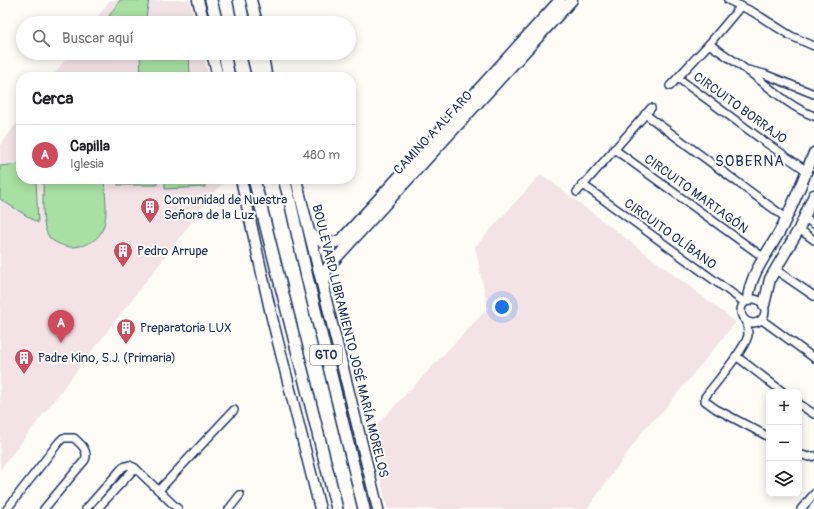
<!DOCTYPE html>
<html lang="es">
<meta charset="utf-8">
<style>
:root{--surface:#fff;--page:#f6f6f6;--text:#202124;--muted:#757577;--line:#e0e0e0;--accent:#d1495b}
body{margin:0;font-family:Pangolin,sans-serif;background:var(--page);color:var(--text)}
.controls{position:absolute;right:12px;bottom:12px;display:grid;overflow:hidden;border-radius:8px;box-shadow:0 2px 10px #0003}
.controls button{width:36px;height:36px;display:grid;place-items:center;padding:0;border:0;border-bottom:1px solid var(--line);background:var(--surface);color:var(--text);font:20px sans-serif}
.you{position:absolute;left:502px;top:307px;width:14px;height:14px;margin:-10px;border:3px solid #fff;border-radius:50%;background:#1a73e8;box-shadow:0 0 0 6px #1a73e833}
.badge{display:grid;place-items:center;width:26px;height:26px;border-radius:50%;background:var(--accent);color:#fff;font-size:13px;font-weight:700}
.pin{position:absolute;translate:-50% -33px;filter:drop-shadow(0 1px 2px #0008)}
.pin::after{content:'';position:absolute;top:21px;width:14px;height:12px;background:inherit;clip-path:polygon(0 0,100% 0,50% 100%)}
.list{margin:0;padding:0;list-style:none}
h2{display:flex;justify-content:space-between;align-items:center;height:52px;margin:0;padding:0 16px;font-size:17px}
h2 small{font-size:13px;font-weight:400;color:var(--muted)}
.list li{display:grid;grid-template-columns:26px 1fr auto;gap:12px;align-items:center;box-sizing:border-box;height:60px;padding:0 16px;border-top:1px solid var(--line)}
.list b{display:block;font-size:15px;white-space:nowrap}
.list p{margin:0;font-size:13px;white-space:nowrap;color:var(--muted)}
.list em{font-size:13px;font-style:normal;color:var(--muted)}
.icon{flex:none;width:22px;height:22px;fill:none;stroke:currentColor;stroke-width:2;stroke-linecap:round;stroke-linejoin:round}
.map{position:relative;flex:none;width:814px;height:509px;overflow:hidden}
.search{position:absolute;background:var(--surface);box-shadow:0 2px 10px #0003;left:16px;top:16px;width:340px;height:44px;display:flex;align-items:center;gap:10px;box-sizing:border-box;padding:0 14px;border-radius:22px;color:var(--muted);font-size:15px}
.panel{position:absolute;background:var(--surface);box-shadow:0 2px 10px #0003;left:16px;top:72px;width:340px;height:112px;border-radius:16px}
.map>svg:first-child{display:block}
.built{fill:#f3e3e6}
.green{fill:#a8dfa2;stroke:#628780}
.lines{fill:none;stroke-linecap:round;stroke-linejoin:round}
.street-casing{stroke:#1b2f5e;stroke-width:10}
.secondary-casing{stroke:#1b2f5e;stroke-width:13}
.primary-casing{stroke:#1b2f5e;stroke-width:14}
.street{stroke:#fdfcf7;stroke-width:7}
.secondary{stroke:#fdfcf7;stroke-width:10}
.primary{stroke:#fdfcf7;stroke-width:11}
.labels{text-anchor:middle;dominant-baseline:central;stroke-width:4;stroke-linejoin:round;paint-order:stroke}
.shield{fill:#fdfcf7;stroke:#5f6c8c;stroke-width:1}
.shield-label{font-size:12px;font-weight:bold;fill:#1b2f5e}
.street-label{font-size:13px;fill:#1b2f5e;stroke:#fdfcf7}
.poi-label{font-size:13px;fill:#1b2f5e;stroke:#fdfcf7;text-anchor:start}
.quarter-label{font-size:15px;letter-spacing:1px;fill:#1b2f5e;stroke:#fdfcf7}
</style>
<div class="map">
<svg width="814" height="509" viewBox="0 0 814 509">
<rect width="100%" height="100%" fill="#fdfcf7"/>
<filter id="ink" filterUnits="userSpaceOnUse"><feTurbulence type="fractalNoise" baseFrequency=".025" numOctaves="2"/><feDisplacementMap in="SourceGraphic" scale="8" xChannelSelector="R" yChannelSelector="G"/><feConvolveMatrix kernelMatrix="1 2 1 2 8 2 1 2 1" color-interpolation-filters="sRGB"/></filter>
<g filter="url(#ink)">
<g class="built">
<path d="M110,0H190L195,23H93Z"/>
<path d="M70,53H203L209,77H52Z"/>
<path d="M21,118V179H225L0,470V145Z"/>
<path d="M541,174L736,322L662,412L646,427L587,509H388L368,434L488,308L475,247Z"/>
</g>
<g class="green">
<path d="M120,0H149L145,23L105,22Z"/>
<path d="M140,53H189L190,77H141Z"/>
<path d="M20,159H21V179H36L38,223L0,199V166L19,164Z"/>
<path d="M43,179H104C106,208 114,243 74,247C67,248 54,243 49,237C40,225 44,194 43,179Z"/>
<rect x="118" y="179" width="39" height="6"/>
<path d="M165,179H205V187L165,189Z"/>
</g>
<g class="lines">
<g class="street-casing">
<g id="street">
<path d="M728,0L753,12L791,36L814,46"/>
<path d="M709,44C721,52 733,60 745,69C768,85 787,106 814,116"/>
<path d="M748,70L764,74L814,94"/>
<path d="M678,78L765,142L807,171"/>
<path d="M670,86L709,44L741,6"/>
<path d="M645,114L786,218"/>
<path d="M614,149L763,257"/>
<path d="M582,184L744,302"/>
<path d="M577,192L651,108"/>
<path d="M804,218L814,224"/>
<path d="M799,229L814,240"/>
<path d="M776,270L814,296"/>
<circle cx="753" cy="311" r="12"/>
<path d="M762,320L814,358"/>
<path d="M747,322C747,326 748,331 748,335C746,348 714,385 705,397V401L716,409L769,437"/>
<path d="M736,356L783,392"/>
<path d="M799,404L814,414"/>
<path d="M799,454L809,457L814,456"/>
<path d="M159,490L234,410"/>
<path d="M7,509L59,442L63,438H74C81,444 89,451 85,460L44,509"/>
<path d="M86,509L123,467L129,465L135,468L178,509"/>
<path d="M97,509L135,468"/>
<path d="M229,509L240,495"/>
<path d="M801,509L814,494"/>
</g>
</g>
<g class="secondary-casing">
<g id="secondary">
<path d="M198,0L204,23"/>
<path d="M251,0L257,23"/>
<path d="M212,53L218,77"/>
<path d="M241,179L271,314L320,509"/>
<path d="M296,179L378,509"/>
<path d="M311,235C320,242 331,246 342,239L560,0"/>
<path d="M324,288L326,272L328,267L572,0"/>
<path d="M748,300C750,272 770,251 782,227C794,203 804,178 814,153"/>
<path d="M764,305L770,279L799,229L814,195"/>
</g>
</g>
<g class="primary-casing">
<g id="primary">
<path d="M211,0L217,23"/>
<path d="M239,0L244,23"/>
<path d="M224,53L229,77"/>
<path d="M252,53L258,77"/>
<path d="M262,53L266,77"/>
<path d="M254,179L337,509"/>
<path d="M284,179L290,201L307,277L364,509"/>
</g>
</g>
<use href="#street" class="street"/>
<use href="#secondary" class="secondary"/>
<use href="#primary" class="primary"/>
</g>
</g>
<defs>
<g id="building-pin" transform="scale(1)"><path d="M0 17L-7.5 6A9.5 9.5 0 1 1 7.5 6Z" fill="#d1495b" stroke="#fdfcf7"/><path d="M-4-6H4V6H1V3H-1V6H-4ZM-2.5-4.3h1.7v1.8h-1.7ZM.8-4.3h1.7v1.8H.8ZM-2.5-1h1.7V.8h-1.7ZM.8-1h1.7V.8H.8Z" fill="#fff"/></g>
</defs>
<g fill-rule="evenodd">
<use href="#building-pin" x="150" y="207"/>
<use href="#building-pin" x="123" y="251"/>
<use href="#building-pin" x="126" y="328"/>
<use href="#building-pin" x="24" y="358"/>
</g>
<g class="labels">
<rect class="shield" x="310" y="345" width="32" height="20" rx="3"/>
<g class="shield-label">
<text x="326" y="355">GTO</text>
</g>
<g class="street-label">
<text transform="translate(740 108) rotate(36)">CIRCUITO BORRAJO</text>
<text transform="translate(433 133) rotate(-47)">CAMINO A ALFARO</text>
<text transform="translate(696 194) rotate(36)">CIRCUITO MARTAGÓN</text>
<text transform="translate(670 234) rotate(36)">CIRCUITO OLÍBANO</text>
<text transform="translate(350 341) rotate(76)">BOULEVARD LIBRAMIENTO JOSÉ MARÍA MORELOS</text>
</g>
<g class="poi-label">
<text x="164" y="200">Comunidad de Nuestra<tspan x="164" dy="15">Señora de la Luz</tspan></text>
<text x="137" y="251">Pedro Arrupe</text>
<text x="140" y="328">Preparatoria LUX</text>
<text x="38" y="358">Padre Kino, S.J. (Primaria)</text>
</g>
<g class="quarter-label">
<text x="750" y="161">SOBERNA</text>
</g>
</g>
</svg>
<div class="controls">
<button>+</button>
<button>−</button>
<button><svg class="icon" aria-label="layers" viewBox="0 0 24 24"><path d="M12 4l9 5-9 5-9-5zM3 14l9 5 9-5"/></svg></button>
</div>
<div class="you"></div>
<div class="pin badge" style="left:61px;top:343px">A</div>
<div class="search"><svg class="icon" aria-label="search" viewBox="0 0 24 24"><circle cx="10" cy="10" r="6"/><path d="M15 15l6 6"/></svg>Buscar aquí</div>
<section class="panel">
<h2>Cerca<small></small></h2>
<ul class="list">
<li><span class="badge">A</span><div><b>Capilla</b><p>Iglesia</p></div><em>480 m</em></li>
</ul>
</section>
</div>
